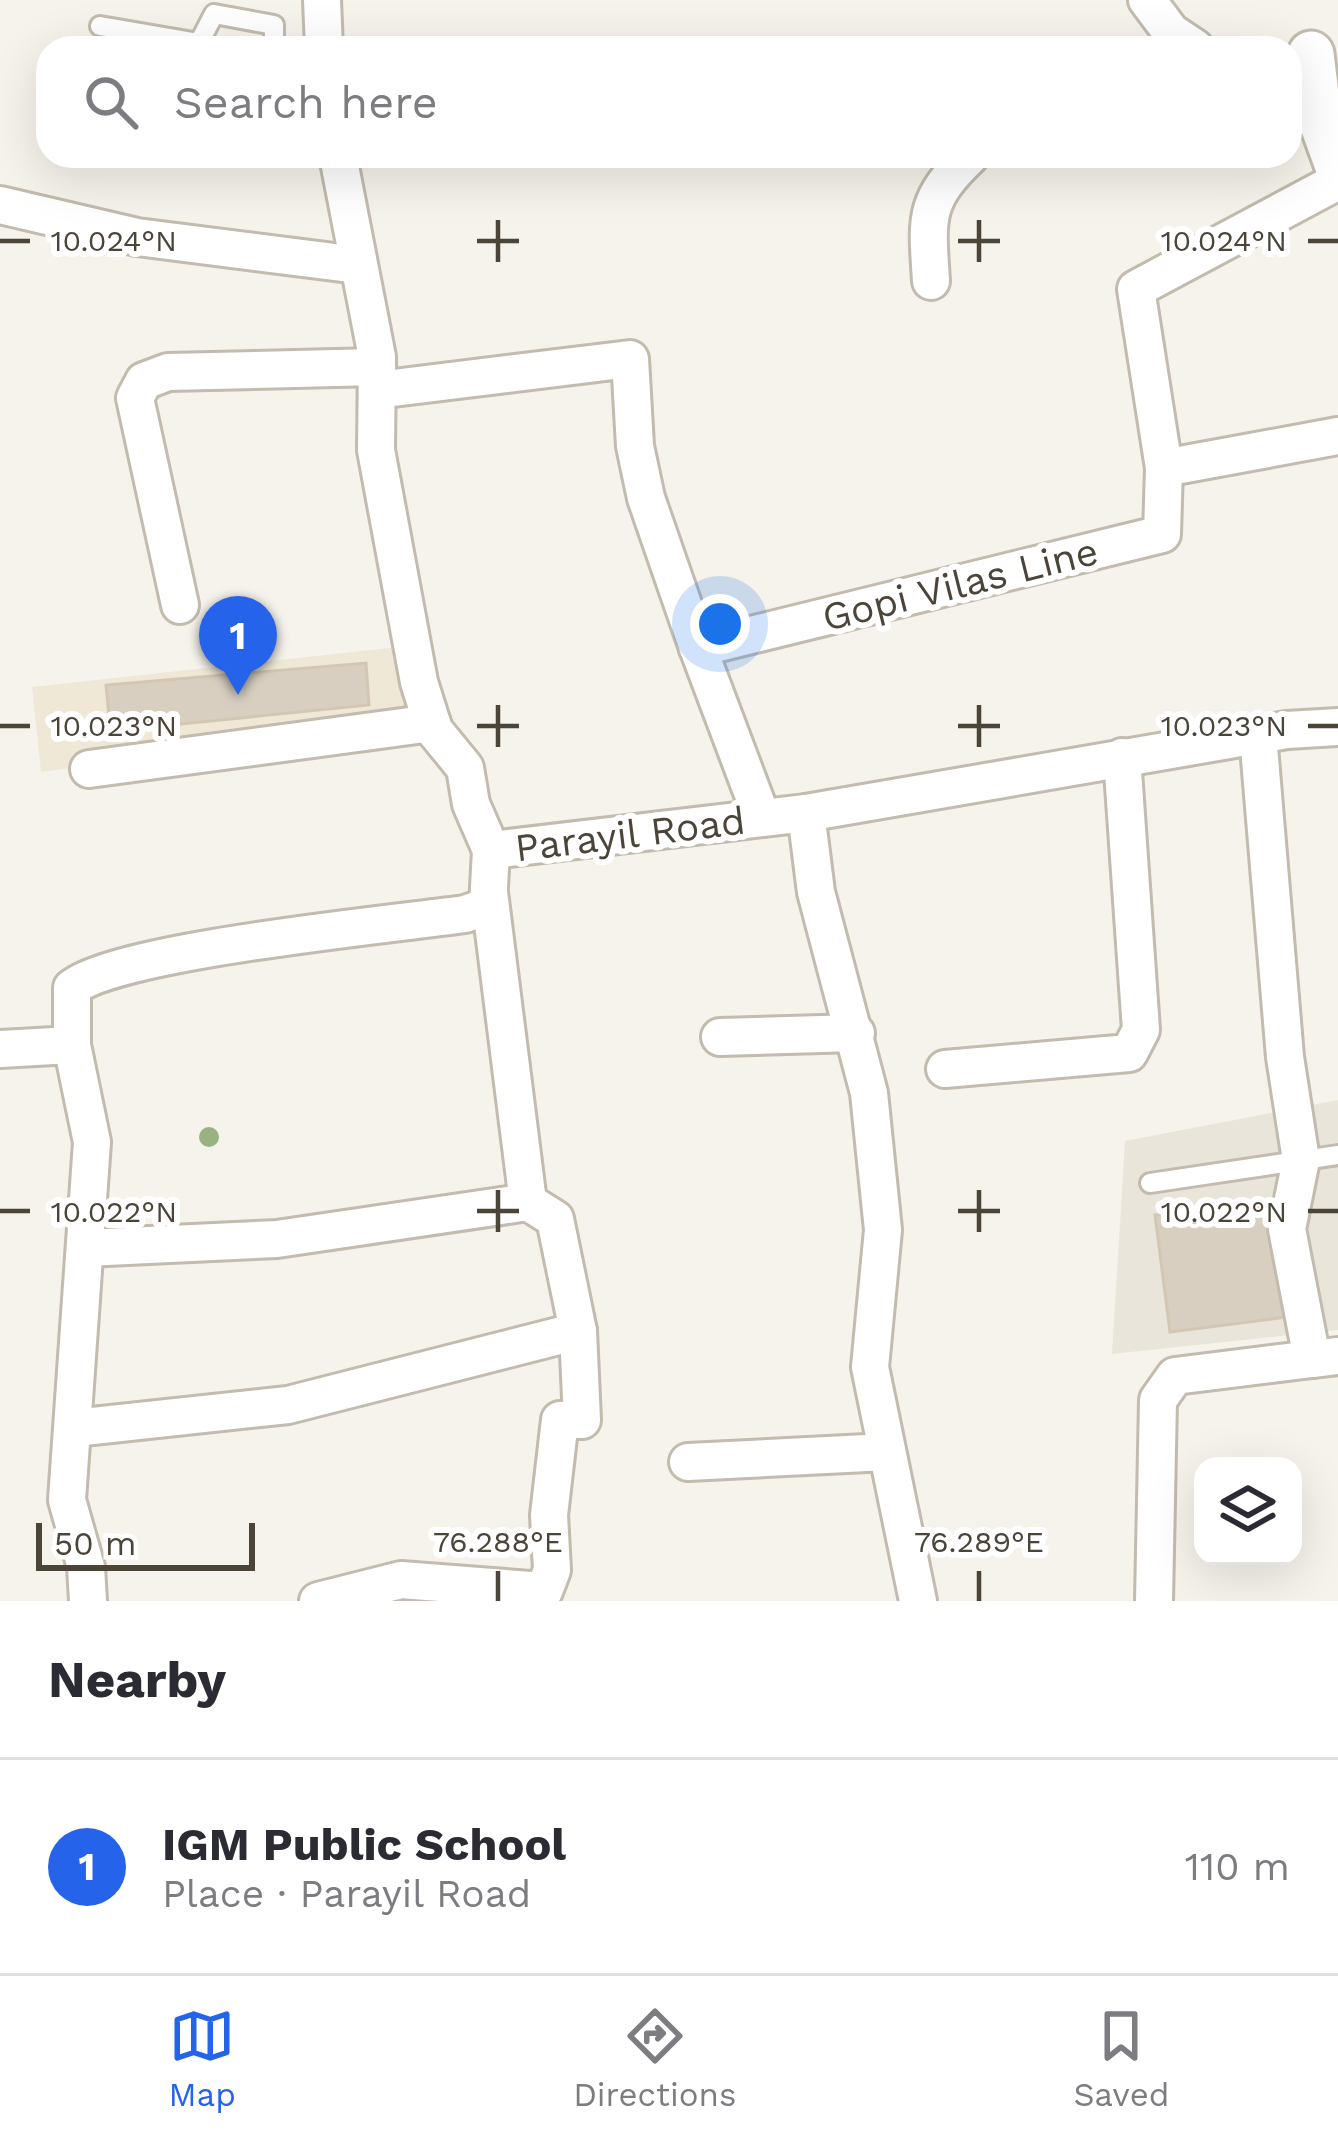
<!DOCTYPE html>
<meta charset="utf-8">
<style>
:root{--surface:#fff;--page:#f2f2f3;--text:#2b2b33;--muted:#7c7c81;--line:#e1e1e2;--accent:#2563eb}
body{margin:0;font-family:"Work Sans",sans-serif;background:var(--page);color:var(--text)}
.controls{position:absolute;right:36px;bottom:36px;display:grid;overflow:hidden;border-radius:24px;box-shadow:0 12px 48px #0002}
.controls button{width:108px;height:108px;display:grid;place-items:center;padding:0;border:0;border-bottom:3px solid var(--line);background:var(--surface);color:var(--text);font:60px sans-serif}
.scale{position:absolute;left:36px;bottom:30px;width:219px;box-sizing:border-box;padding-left:12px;border:6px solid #4b4439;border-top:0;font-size:33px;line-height:42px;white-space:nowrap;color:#4b4439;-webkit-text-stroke:9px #fff;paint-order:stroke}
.you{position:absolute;left:720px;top:624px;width:42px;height:42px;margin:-30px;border:9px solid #fff;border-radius:50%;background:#1a73e8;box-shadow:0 0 0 18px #1a73e833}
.badge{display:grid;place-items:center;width:78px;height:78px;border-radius:50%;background:var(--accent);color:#fff;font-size:39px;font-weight:700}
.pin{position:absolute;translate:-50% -99px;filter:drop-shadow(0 3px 6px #0008)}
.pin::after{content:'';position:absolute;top:63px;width:42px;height:36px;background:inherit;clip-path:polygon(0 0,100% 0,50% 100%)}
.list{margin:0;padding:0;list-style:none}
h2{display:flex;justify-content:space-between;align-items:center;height:156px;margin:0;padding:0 48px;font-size:51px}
h2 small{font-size:39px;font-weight:400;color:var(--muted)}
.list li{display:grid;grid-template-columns:78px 1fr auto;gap:36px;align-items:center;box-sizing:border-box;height:216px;padding:0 48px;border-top:3px solid var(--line)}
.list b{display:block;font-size:45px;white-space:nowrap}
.list p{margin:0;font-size:39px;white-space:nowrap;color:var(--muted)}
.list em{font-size:39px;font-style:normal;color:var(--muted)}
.icon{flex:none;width:66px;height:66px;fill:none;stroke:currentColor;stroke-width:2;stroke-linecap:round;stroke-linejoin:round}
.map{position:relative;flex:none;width:1338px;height:1601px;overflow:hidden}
.search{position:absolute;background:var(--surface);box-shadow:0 12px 48px #0002;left:36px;right:36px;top:36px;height:132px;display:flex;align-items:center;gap:30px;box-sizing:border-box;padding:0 42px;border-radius:36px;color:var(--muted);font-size:45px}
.sheet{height:372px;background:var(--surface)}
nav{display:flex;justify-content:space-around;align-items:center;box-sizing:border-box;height:168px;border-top:3px solid var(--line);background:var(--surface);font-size:33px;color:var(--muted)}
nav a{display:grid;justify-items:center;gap:6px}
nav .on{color:var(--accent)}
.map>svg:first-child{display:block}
.residential{fill:#eae5da}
.education{fill:#efe8d6}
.building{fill:#d8cfc1;stroke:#d3c7b4;stroke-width:3}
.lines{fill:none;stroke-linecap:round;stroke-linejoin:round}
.service-casing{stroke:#c2bbae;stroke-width:24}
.minor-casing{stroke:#c2bbae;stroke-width:42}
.tertiary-casing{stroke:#c2bbae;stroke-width:51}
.service{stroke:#fff;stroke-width:18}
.minor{stroke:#fff;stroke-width:36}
.tertiary{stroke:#fff;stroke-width:45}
.tree{fill:#97b381}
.ticks{fill:none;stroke:#4b4439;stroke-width:4.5}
.labels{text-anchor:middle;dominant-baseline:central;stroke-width:12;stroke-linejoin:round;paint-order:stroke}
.street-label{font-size:39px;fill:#4b4439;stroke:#fff}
.ticks-label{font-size:30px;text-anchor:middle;fill:#4b4439;stroke:#fff;stroke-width:12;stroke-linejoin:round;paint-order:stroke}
</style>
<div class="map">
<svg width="1338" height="1601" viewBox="0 0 1338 1601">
<rect width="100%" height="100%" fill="#f6f3ec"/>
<path class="residential" d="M1338,1100V1330L1112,1354L1125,1141Z"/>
<path class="education" d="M408,646L421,720L41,772L32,687Z"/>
<g class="building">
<path d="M366,663L369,705L131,729L125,714L109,716L106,685Z"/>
<path d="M1272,1200L1287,1317L1170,1332L1155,1215Z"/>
</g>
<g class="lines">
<g class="service-casing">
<g id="service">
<path d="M100,26L199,43L214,14L274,25V48"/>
<path d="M1150,1183L1338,1155"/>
</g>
</g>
<g class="minor-casing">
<g id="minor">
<path d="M322,0L324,48"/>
<path d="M1147,0L1171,32L1195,48"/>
<path d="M338,156L377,357L376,450L419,682L434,730L465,768L471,804L491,850L806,813L1287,730L1338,727"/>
<path d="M0,205L137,237L358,265"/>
<path d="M931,281C927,218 923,201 970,156"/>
<path d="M377,390L630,359L635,446L646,498L698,648"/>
<path d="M1164,468L1136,289L1338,181"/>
<path d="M180,605L135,398L144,381L168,372L377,367"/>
<path d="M1258,735L1285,1057L1301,1160L1287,1229L1312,1359L1338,1356"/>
<path d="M89,769L432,723"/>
<path d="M806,813L816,892L869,1093L883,1230L870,1367L918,1601"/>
<path d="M762,818L698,648L1162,534L1164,468L1338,436"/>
<path d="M720,1037L856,1033"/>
<path d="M0,1049L72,1045"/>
<path d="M945,1069L1129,1053L1141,1030L1122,757"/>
<path d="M85,1248L277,1239L528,1202"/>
<path d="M74,1428L288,1405L578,1331"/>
<path d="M688,1462L887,1452"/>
<path d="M88,1601L86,1567L67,1500L92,1142L72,1045V988C115,951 392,924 465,914L488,906L491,850"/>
<path d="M318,1601L401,1580L544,1591L552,1570L549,1515L560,1420H582L578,1331L555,1219L528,1202L489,892"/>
<path d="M1154,1601L1158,1400L1175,1376L1312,1359"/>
</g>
</g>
<g class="tertiary-casing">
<path id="tertiary" d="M1311,54L1318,111L1338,166"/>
</g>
<use href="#service" class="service"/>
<use href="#minor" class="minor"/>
<use href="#tertiary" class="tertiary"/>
</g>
<circle class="tree" cx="209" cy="1137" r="10"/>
<path class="ticks" d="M498,220V262M979,220V262M0,241H30M477,241H519M958,241H1000M1308,241H1338M498,705V747M979,705V747M0,726H30M477,726H519M958,726H1000M1308,726H1338M498,1190V1232M979,1190V1232M0,1211H30M477,1211H519M958,1211H1000M1308,1211H1338M498,1571V1601M979,1571V1601"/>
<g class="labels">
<g class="street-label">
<text transform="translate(960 584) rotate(-14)">Gopi Vilas Line</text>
<text transform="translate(630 834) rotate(-7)">Parayil Road</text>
</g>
</g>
<g class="ticks-label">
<text x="114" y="251">10.024°N</text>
<text x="1224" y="251">10.024°N</text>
<text x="114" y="736">10.023°N</text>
<text x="1224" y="736">10.023°N</text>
<text x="114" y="1222">10.022°N</text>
<text x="1224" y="1222">10.022°N</text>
<text x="498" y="1552">76.288°E</text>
<text x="979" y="1552">76.289°E</text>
</g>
</svg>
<div class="controls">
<button><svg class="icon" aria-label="layers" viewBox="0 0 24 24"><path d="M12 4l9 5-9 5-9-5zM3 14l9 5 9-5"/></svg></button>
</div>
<div class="scale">50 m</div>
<div class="you"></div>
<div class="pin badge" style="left:238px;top:695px">1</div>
<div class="search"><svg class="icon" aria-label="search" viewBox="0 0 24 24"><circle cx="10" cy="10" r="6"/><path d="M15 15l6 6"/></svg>Search here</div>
</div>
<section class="sheet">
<h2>Nearby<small></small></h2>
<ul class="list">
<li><span class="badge">1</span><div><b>IGM Public School</b><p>Place · Parayil Road</p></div><em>110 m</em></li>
</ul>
</section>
<nav>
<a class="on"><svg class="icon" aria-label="map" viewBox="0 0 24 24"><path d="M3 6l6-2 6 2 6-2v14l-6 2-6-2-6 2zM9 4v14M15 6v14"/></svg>Map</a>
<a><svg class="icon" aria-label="directions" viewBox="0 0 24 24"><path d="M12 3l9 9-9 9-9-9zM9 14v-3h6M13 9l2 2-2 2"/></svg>Directions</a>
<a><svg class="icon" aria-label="saved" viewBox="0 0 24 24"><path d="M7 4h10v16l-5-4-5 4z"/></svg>Saved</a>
</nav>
